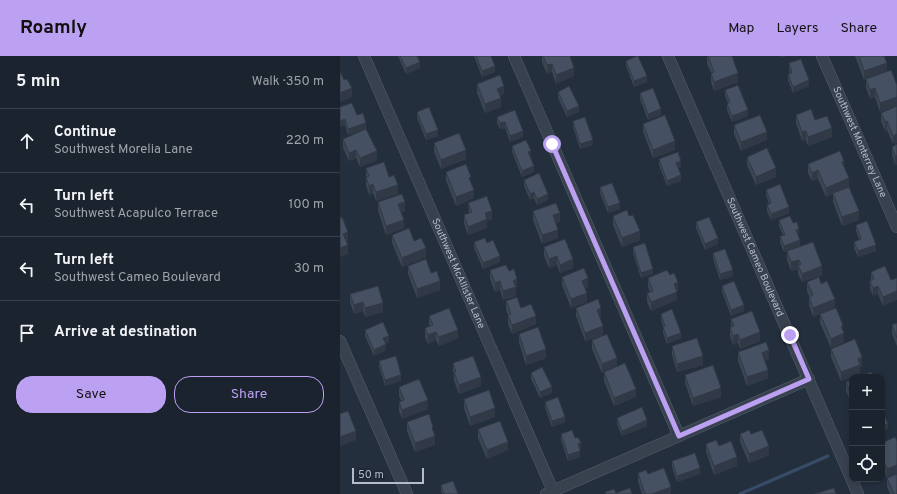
<!DOCTYPE html>
<meta charset="utf-8">
<style>
:root{--surface:#1b232e;--page:#242b36;--text:#f1f3f6;--muted:#a0a4aa;--line:#39404a;--accent:#bca0f2}
body{margin:0;font-family:Overpass,sans-serif;background:var(--page);color:var(--text)}
.controls{position:absolute;right:12px;bottom:12px;display:grid;overflow:hidden;border-radius:8px;box-shadow:0 2px 6px #0003}
.controls button{width:36px;height:36px;display:grid;place-items:center;padding:0;border:0;border-bottom:1px solid var(--line);background:var(--surface);color:var(--text);font:20px sans-serif}
.scale{position:absolute;left:12px;bottom:10px;width:72px;box-sizing:border-box;padding-left:4px;border:2px solid #b4bcc9;border-top:0;font-size:11px;line-height:14px;white-space:nowrap;color:#b4bcc9;-webkit-text-stroke:3px #1d2633;paint-order:stroke}
.stop{position:absolute;width:12px;height:12px;margin:-9px;border:3px solid #bca0f2;border-radius:50%;background:#fff}
.stop.end{background:#bca0f2;border-color:#fff;box-shadow:0 1px 4px #0008}
.list{margin:0;padding:0;list-style:none}
h2{display:flex;justify-content:space-between;align-items:center;height:52px;margin:0;padding:0 16px;font-size:17px}
h2 small{font-size:13px;font-weight:400;color:var(--muted)}
.list li{display:grid;grid-template-columns:26px 1fr auto;gap:12px;align-items:center;box-sizing:border-box;height:64px;padding:0 16px;border-top:1px solid var(--line)}
.list b{display:block;font-size:15px;white-space:nowrap}
.list p{margin:0;font-size:13px;white-space:nowrap;color:var(--muted)}
.list em{font-size:13px;font-style:normal;color:var(--muted)}
.actions{display:flex;gap:8px;padding:12px 16px}
.actions a{flex:1;padding:9px 0;border:1px solid var(--accent);border-radius:16px;text-align:center;font-size:14px;color:var(--accent)}
.actions .main{background:var(--accent);color:#111}
.icon{flex:none;width:22px;height:22px;fill:none;stroke:currentColor;stroke-width:2;stroke-linecap:round;stroke-linejoin:round}
.map{position:relative;flex:none;width:557px;height:438px;overflow:hidden}
header{display:flex;align-items:center;gap:24px;box-sizing:border-box;height:56px;padding:0 20px;background:var(--accent);color:#111}
header strong{font-size:19px}
nav{display:flex;gap:22px;margin-inline-start:auto;font-size:14px}
main{display:flex}
aside{flex:1;background:var(--surface)}
.map>svg:first-child{display:block}
.lines{fill:none;stroke-linecap:round;stroke-linejoin:round}
.stream{stroke:#394c67;stroke-width:3}
.minor-casing{stroke:#565f6c;stroke-width:12}
.minor{stroke:#38414e;stroke-width:11}
.wall{fill:#3b4654}
.shaded-wall{fill:#303945}
.building{fill:#455162;stroke:#303945}
.route{stroke:#bca0f2;stroke-width:5}
.labels{text-anchor:middle;dominant-baseline:central;stroke-width:3.5;stroke-linejoin:round;paint-order:stroke}
.street-label{font-size:10px;fill:#b4bcc9;stroke:#1d2633}
</style>
<header>
<strong>Roamly</strong>
<nav><a>Map</a><a>Layers</a><a>Share</a></nav>
</header>
<main>
<aside>
<h2>5 min<small>Walk · 350 m</small></h2>
<ul class="list">
<li><svg class="icon" aria-label="ahead" viewBox="0 0 24 24"><path d="M12 20V5M6 11l6-6 6 6"/></svg><div><b>Continue</b><p>Southwest Morelia Lane</p></div><em>220 m</em></li>
<li><svg class="icon" aria-label="left" viewBox="0 0 24 24"><path d="M17 20v-9H6M10 6l-5 5 5 5"/></svg><div><b>Turn left</b><p>Southwest Acapulco Terrace</p></div><em>100 m</em></li>
<li><svg class="icon" aria-label="left" viewBox="0 0 24 24"><path d="M17 20v-9H6M10 6l-5 5 5 5"/></svg><div><b>Turn left</b><p>Southwest Cameo Boulevard</p></div><em>30 m</em></li>
<li><svg class="icon" aria-label="arrive" viewBox="0 0 24 24"><path d="M6 21V4h12l-3 4 3 4H6"/></svg><div><b>Arrive at destination</b></div></li>
</ul>
<div class="actions"><a class="main">Save</a><a>Share</a></div>
</aside>
<div class="map">
<svg width="557" height="438" viewBox="0 0 557 438">
<rect width="100%" height="100%" fill="#242f3e"/>
<g class="lines">
<path class="stream" d="M400,438L488,400"/>
<g class="minor-casing">
<g id="minor">
<path id="s1" d="M24,0L213,435"/>
<path d="M174,0L339,380"/>
<path id="s2" d="M328,0L518,438"/>
<path id="s3" d="M482,0L557,171"/>
<path d="M0,285L67,438"/>
<path d="M206,438L469,323"/>
</g>
</g>
<use href="#minor" class="minor"/>
</g>
<g class="wall">
<path d="M58,0H77L80,12L66,18Z"/>
<path d="M134,0H151L155,16L142,21Z"/>
<path d="M202,0H230L234,20L216,28L212,16L207,18L202,6Z"/>
<path d="M367,0H392L398,26L374,35L371,26V17L367,8Z"/>
<path d="M515,0H544L547,15L557,29V50L540,56L535,41L530,43L526,32V23L524,24Z"/>
<path d="M286,5L307,26L294,31L286,10Z"/>
<path d="M449,7L469,30L453,37L448,24V18H450L449,13Z"/>
<path d="M137,28L164,38L160,40L161,51L145,57L137,37Z"/>
<path d="M385,34L408,60L392,66L387,54V48L388,47L385,40Z"/>
<path d="M218,36L239,56L227,61L218,42Z"/>
<path d="M300,37L321,59L308,64L300,43Z"/>
<path d="M557,50L553,88L547,74L545,75L541,65V57Z"/>
<path d="M0,51L17,59L26,73L8,79L5,69L0,71Z"/>
<path d="M175,54L183,81L170,86L165,72L160,73L157,67V61Z"/>
<path d="M77,56L98,80L86,84L77,62Z"/>
<path d="M456,59L475,64L492,81L468,90L466,84L462,85L456,67Z"/>
<path d="M233,65L253,89L240,93L233,71Z"/>
<path d="M303,68L335,94L313,102L303,76Z"/>
<path d="M394,69L427,84L401,95L394,78Z"/>
<path d="M3,83L37,104L20,111L16,102L9,105L3,92Z"/>
<path d="M94,87L126,103L101,113L94,96Z"/>
<path d="M557,88V109H555L552,99V91Z"/>
<path d="M172,90L191,101L194,116L182,121L172,96Z"/>
<path d="M407,101L436,121L416,129L407,109Z"/>
<path d="M319,103L341,111L338,112L341,125L327,130L319,109Z"/>
<path d="M468,108L504,112L509,131L519,164L502,170L493,146V138L486,141L478,123L472,125L468,117Z"/>
<path d="M26,112L49,121L58,138L36,145L33,137L29,139L26,130Z"/>
<path d="M106,116L131,127L134,142L116,150L106,125Z"/>
<path d="M184,124L208,144L197,149L194,142L190,144L184,130Z"/>
<path d="M260,131L280,153L268,157L260,137Z"/>
<path d="M426,134L449,157L431,164L427,155V149L429,148L426,139Z"/>
<path d="M38,146L65,155L61,156L64,172L46,179L38,155Z"/>
<path d="M128,147L152,163L147,165V172L128,179L124,168V159L129,157Z"/>
<path d="M193,155L220,166L216,167L218,182L202,188L193,164Z"/>
<path d="M273,160L300,184L282,191L273,169Z"/>
<path d="M439,164L453,167L459,179H458L460,190L444,196L440,186V180L443,179L439,170Z"/>
<path d="M356,166L378,188L365,194L356,172Z"/>
<path d="M516,169L536,195L518,201L514,192V186L519,184L516,175Z"/>
<path d="M52,179L86,201L62,211L52,187Z"/>
<path d="M134,186L147,187L160,206L143,213L134,192Z"/>
<path d="M204,191L233,212L220,217L217,209L209,212L204,200Z"/>
<path d="M293,191L313,218L301,222L293,197Z"/>
<path d="M447,195L482,219L462,226L458,218V213L451,215L447,204Z"/>
<path d="M373,197L393,220L380,224L373,203Z"/>
<path d="M68,210L91,217L100,234L77,242L68,218Z"/>
<path d="M545,210L543,250L538,238L533,240L530,233V225L531,224V216Z"/>
<path d="M150,214L169,215L177,232L176,233V240L163,244L160,234L155,236L150,223Z"/>
<path d="M330,219L338,235H337V244L311,255L307,246V237L310,236L308,231V222Z"/>
<path d="M222,221L248,231L245,232L247,246L231,252L222,229Z"/>
<path d="M467,226L481,228L495,252L473,261L469,249V240L467,235Z"/>
<path d="M382,230L404,255L391,260L382,236Z"/>
<path d="M10,238L43,256L25,261L23,255L14,258L10,246Z"/>
<path d="M166,245L181,252L196,268L172,278L168,268V259L166,254Z"/>
<path d="M236,252L261,261L259,262L263,279L245,285L236,260Z"/>
<path d="M321,258L341,282L327,288L323,277V270L321,263Z"/>
<path d="M480,258L503,274L504,286L491,292L480,267Z"/>
<path d="M89,260L118,282L99,290L96,284L88,288L85,281V272L90,270L89,269Z"/>
<path d="M391,263L420,285L400,293L398,287L393,289L390,280V271H391Z"/>
<path d="M557,267V290L552,278V269Z"/>
<path d="M25,274L49,286L46,287V294L34,300L25,280Z"/>
<path d="M179,278L206,302L186,309L179,287Z"/>
<path d="M252,284L277,311L296,341L274,350L264,325V317H262L252,293Z"/>
<path d="M332,290L363,309L337,316L332,299Z"/>
<path d="M491,293L522,310L520,311V317L501,325L491,301Z"/>
<path d="M398,296L429,303L425,304L428,322L407,330L398,305Z"/>
<path d="M39,305L61,325L45,330L39,311Z"/>
<path d="M113,307L141,330L119,338L114,325V319L113,316Z"/>
<path d="M191,317L212,337L200,342L191,323Z"/>
<path d="M345,319L381,341L353,350L345,327Z"/>
<path d="M512,324V350L506,335V326Z"/>
<path d="M59,331L88,353L62,363L59,355V346L61,345L59,340Z"/>
<path d="M124,343L155,361L130,370L124,352Z"/>
<path d="M205,346L225,366L212,371L205,352Z"/>
<path d="M277,362L307,370L282,380L277,368Z"/>
<path d="M67,366L93,377L95,389L75,396L67,375Z"/>
<path d="M138,373L168,394L147,403L138,382Z"/>
<path d="M221,378L235,382L241,393H240V401L228,405L221,384Z"/>
<path d="M400,378H411L429,399L409,407L400,386Z"/>
<path d="M557,385V418L547,422L542,411V387Z"/>
<path d="M366,388L379,390L397,410L374,419L366,396Z"/>
<path d="M332,405L360,418L337,426L332,411Z"/>
<path d="M298,417L331,438H302L298,426Z"/>
<path d="M547,422L557,438H550L547,431Z"/>
<path d="M101,429L118,438H102L101,435Z"/>
</g>
<g class="shaded-wall">
<path d="M440,0H447L440,2Z"/>
<path d="M80,6V12L66,18V12Z"/>
<path d="M547,7V16L524,24V15Z"/>
<path d="M212,8V16L207,18V9Z"/>
<path d="M155,10V16L142,21V15Z"/>
<path d="M234,12V20L216,28V19Z"/>
<path d="M398,17V26L374,35V26Z"/>
<path d="M307,20V26L294,31V25Z"/>
<path d="M469,24V30L453,37V31Z"/>
<path d="M164,30V38L157,41V33Z"/>
<path d="M12,32V41L0,46V37Z"/>
<path d="M535,32V41L530,43V34Z"/>
<path d="M557,41V50L540,56V47Z"/>
<path d="M161,42V51L145,57V48Z"/>
<path d="M239,50V56L227,61V55Z"/>
<path d="M321,53V59L308,64V58Z"/>
<path d="M408,54V60L392,66V60Z"/>
<path d="M5,63V69L0,71V65Z"/>
<path d="M547,65V74L545,75V66Z"/>
<path d="M165,66V72L160,73V67Z"/>
<path d="M26,67V73L8,79V73Z"/>
<path d="M492,72V81L468,90V81Z"/>
<path d="M98,74V80L86,84V78Z"/>
<path d="M183,75V81L170,86V80Z"/>
<path d="M466,75V84L462,85V76Z"/>
<path d="M427,76V84L401,95V86Z"/>
<path d="M557,78V87L553,88V80Z"/>
<path d="M253,84V89L240,93V88Z"/>
<path d="M335,85V94L313,102V94Z"/>
<path d="M16,94V102L9,105V97Z"/>
<path d="M126,94V103L101,113V104Z"/>
<path d="M37,95V104L20,111V102Z"/>
<path d="M191,95V101L188,102V96Z"/>
<rect x="555" y="100" width="2" height="9"/>
<path d="M341,105V111L336,113V107Z"/>
<path d="M504,105V114L502,106Z"/>
<path d="M194,110V116L182,121V115Z"/>
<path d="M436,112V121L416,129V121Z"/>
<path d="M478,114V123L472,125V117Z"/>
<path d="M341,119V125L327,130V125Z"/>
<path d="M509,122V131L486,141V132Z"/>
<path d="M33,128V137L29,139V130Z"/>
<path d="M58,129V138L36,145V136Z"/>
<path d="M134,134V142L116,150V141Z"/>
<path d="M194,136V142L190,144V138Z"/>
<path d="M208,138V144L197,149V143Z"/>
<path d="M65,146V155L58,157V148Z"/>
<path d="M280,147V153L268,157V151Z"/>
<path d="M449,151V157L431,164V158Z"/>
<path d="M152,155V163L147,165V172L128,179V171L145,157Z"/>
<path d="M519,155V164L502,170V161Z"/>
<path d="M220,157V166L213,168V159Z"/>
<path d="M64,164V172L46,179V170Z"/>
<path d="M459,173V179L456,180V174Z"/>
<path d="M218,174V182L202,188V179Z"/>
<path d="M300,175V184L282,191V182Z"/>
<path d="M8,176V185L3,187V178Z"/>
<path d="M378,182V188L365,194V188Z"/>
<path d="M460,184V190L444,196V190Z"/>
<path d="M8,189V198L0,201V192Z"/>
<path d="M536,189V195L518,201V195Z"/>
<path d="M86,192V201L62,211V202Z"/>
<path d="M160,200V206L143,213V207Z"/>
<path d="M217,200V209L209,212V203Z"/>
<path d="M233,203V212L220,217V209Z"/>
<path d="M459,204L458,213L451,215V206Z"/>
<path d="M482,210V219L462,226V218Z"/>
<path d="M313,213V218L301,222V217Z"/>
<path d="M393,214V220L380,224V218Z"/>
<path d="M248,222V231L242,233V225Z"/>
<path d="M177,223V232L176,233V240L163,244V235L173,225Z"/>
<path d="M100,225V234L77,242V233Z"/>
<path d="M160,225V234L155,236V227Z"/>
<path d="M338,226V235L334,237V228Z"/>
<path d="M538,230V238L533,240V232Z"/>
<path d="M557,235V244L543,250V241Z"/>
<path d="M337,236V244L311,255V246Z"/>
<path d="M247,237V246L231,252V243Z"/>
<path d="M495,243V252L473,261V252Z"/>
<path d="M23,246V255L14,258V249Z"/>
<path d="M43,247V256L25,261V252Z"/>
<path d="M404,249V255L391,260V254Z"/>
<path d="M261,252V261L257,263V254Z"/>
<path d="M196,260V268L172,278V269Z"/>
<path d="M503,269V278L504,277V286L491,292V283L501,270Z"/>
<path d="M263,270V279L245,285V277Z"/>
<path d="M118,274V282L99,290V281Z"/>
<path d="M96,276V284L88,288V279Z"/>
<path d="M420,276V285L400,293V284Z"/>
<path d="M341,277V282L327,288V282Z"/>
<path d="M398,278V287L393,289V280Z"/>
<path d="M49,280V286L43,288V282Z"/>
<path d="M46,288V294L34,300V294Z"/>
<path d="M206,293V302L186,309V300Z"/>
<path d="M429,294V303L422,306V297Z"/>
<path d="M363,300V309L337,316V308Z"/>
<path d="M522,301V310L520,311V317L501,325V316L518,303Z"/>
<path d="M277,302V311L262,317V308Z"/>
<path d="M428,314V322L407,330V321Z"/>
<path d="M61,319V325L45,330V324Z"/>
<path d="M141,321V330L119,338V329Z"/>
<path d="M212,331V337L200,342V336Z"/>
<path d="M381,332V341L353,350V342Z"/>
<path d="M296,333V341L274,350V342Z"/>
<path d="M88,344V353L62,363V354Z"/>
<path d="M155,352V361L130,370V361Z"/>
<path d="M225,361V366L212,371V365Z"/>
<path d="M307,364V370L282,380V375Z"/>
<path d="M548,368V373L542,376V370Z"/>
<path d="M16,375V384L0,390V381Z"/>
<path d="M95,380V389L75,396V387Z"/>
<path d="M168,386V394L147,403V394Z"/>
<path d="M241,387V393L238,394V388Z"/>
<path d="M429,390V399L409,407V398Z"/>
<path d="M240,395V401L228,405V399Z"/>
<path d="M397,401V410L374,419V410Z"/>
<path d="M557,409V418L547,422V413Z"/>
<path d="M360,412V418L337,426V420Z"/>
<path d="M331,431V438H312Z"/>
</g>
<g class="building">
<path d="M60,0H77L80,6L66,12Z"/>
<path d="M136,0H151L155,10L142,15Z"/>
<path d="M203,0H230L234,12L216,19L212,8L207,9Z"/>
<path d="M297,0H298L307,20L294,25L286,5Z"/>
<path d="M368,0H392L398,17L374,26L371,17L374,16Z"/>
<path d="M519,0H544L547,7L524,15Z"/>
<path d="M461,3L469,24L453,31L448,18L452,17L449,7Z"/>
<path d="M551,14L557,29V41L540,47L535,32L530,34L526,23Z"/>
<path d="M0,15L4,24L7,23L12,32L0,37Z"/>
<path d="M160,19L164,30L157,33L161,42L145,48L137,28Z"/>
<path d="M398,29L408,54L392,60L387,48L390,46L385,34Z"/>
<path d="M229,30L239,50L227,55L218,36Z"/>
<path d="M313,32L321,53L308,58L300,37Z"/>
<path d="M12,47L17,59L23,57L26,67L8,73L5,63L0,65V51Z"/>
<path d="M557,50V78L553,80L547,65L545,66L541,57Z"/>
<path d="M89,51L98,74L86,78L77,56Z"/>
<path d="M471,53L475,64L487,60L492,72L468,81L466,75L462,76L456,59Z"/>
<path d="M175,54L183,75L170,80L165,66L160,67L157,61Z"/>
<path d="M325,59L335,85L313,94L303,68Z"/>
<path d="M420,59L427,76L401,86L394,69Z"/>
<path d="M245,61L253,84L240,88L233,65Z"/>
<path d="M26,73L37,95L20,102L16,94L9,97L3,83Z"/>
<path d="M119,77L126,94L101,104L94,87Z"/>
<path d="M186,84L191,95L188,96L194,110L182,115L172,90Z"/>
<path d="M557,88V100H555L552,91Z"/>
<path d="M427,92L436,112L416,121L407,101Z"/>
<path d="M500,95L504,105L502,106L509,122L486,132L478,114L472,117L468,108Z"/>
<path d="M338,96L341,105L336,107L341,119L327,125L319,103Z"/>
<path d="M44,106L49,121L54,119L58,129L36,136L33,128L29,130L26,121L29,120L26,112Z"/>
<path d="M126,108L131,121L129,122L134,134L116,141L106,116Z"/>
<path d="M199,117L208,138L197,143L194,136L190,138L184,124Z"/>
<path d="M272,127L280,147L268,151L260,131Z"/>
<path d="M440,128L449,151L431,158L427,149L431,147L426,134Z"/>
<path d="M509,131L519,155L502,161L493,137Z"/>
<path d="M62,138L65,146L58,148L64,164L46,170L38,146Z"/>
<path d="M147,140L152,155L145,157L147,163L128,171L124,159L132,156L128,147Z"/>
<path d="M216,147L220,157L213,159L218,174L202,179L193,155Z"/>
<path d="M287,154L289,160L293,159L300,175L282,182L273,160Z"/>
<path d="M450,160L453,167L457,166L459,173L456,174L460,184L444,190L440,180L445,179L439,164Z"/>
<path d="M2,161L8,176L3,178L8,189L0,192V162Z"/>
<path d="M369,161L378,182L365,188L356,166Z"/>
<path d="M527,165L536,189L518,195L514,186L521,183L516,169Z"/>
<path d="M69,172L74,185L81,182L86,192L62,202L52,179Z"/>
<path d="M145,182L147,187L153,184L160,200L143,207L134,186Z"/>
<path d="M225,183L233,203L220,209L217,200L209,203L204,191Z"/>
<path d="M473,186L482,210L462,218L458,209L461,208L459,204L451,206L447,195Z"/>
<path d="M305,187L313,213L301,217L293,191Z"/>
<path d="M385,193L393,214L380,218L373,197Z"/>
<path d="M86,203L91,217L97,215L100,225L77,233L68,210Z"/>
<path d="M166,209L169,215L174,213L177,223L173,225L176,231L163,235L160,225L155,227L150,214Z"/>
<path d="M545,210L551,224L557,222V235L543,241L538,230L533,232L530,225L534,223L531,216Z"/>
<path d="M244,212L248,222L242,225L247,237L231,243L222,221Z"/>
<path d="M327,214L330,219L334,217L338,226L334,228L337,236L311,246L307,237L313,235L308,222Z"/>
<path d="M479,221L481,228L487,225L495,243L473,252L469,241L473,239L467,226Z"/>
<path d="M394,225L404,249L391,254L382,230Z"/>
<path d="M38,230L43,247L25,252L23,246L14,249L10,238Z"/>
<path d="M177,241L181,252L191,248L196,260L172,269L168,259L171,258L166,245Z"/>
<path d="M258,243L261,252L257,254L263,270L245,277L236,252Z"/>
<path d="M109,252L118,274L99,281L96,276L88,279L85,272L93,269L89,260Z"/>
<path d="M496,252L503,269L501,270L504,277L491,283L480,258Z"/>
<path d="M332,253L341,277L327,282L323,271L325,270L321,258Z"/>
<path d="M412,255L420,276L400,284L398,278L393,280L390,271L394,270L391,263Z"/>
<path d="M43,266L49,280L43,282L46,288L34,294L25,274Z"/>
<path d="M557,267V282L552,269Z"/>
<path d="M198,271L206,293L186,300L179,278Z"/>
<path d="M267,278L277,302L262,308L252,284Z"/>
<path d="M357,282L363,300L337,308L332,290Z"/>
<path d="M515,283L522,301L518,303L520,309L501,316L491,293Z"/>
<path d="M426,286L429,294L422,297L428,314L407,321L398,296Z"/>
<path d="M56,300L61,319L45,324L39,305Z"/>
<path d="M133,300L141,321L119,329L114,316H116L113,307Z"/>
<path d="M285,307L296,333L274,342L264,316Z"/>
<path d="M373,309L381,332L353,342L345,319Z"/>
<path d="M202,311L212,331L200,336L191,317Z"/>
<path d="M531,316L533,321H519Z"/>
<path d="M79,323L88,344L62,354L59,346L64,344L59,331Z"/>
<path d="M512,324V341L506,326Z"/>
<path d="M149,334L155,352L130,361L124,343Z"/>
<path d="M218,341L225,361L212,365L205,346Z"/>
<path d="M302,351L307,364L282,375L277,362Z"/>
<path d="M542,353L548,368L542,370Z"/>
<path d="M8,355L16,375L0,381V358Z"/>
<path d="M89,358L93,371L92,372L95,380L75,387L67,366Z"/>
<path d="M160,365L168,386L147,394L138,373Z"/>
<path d="M232,374L235,382L238,381L241,387L238,388L240,395L228,399L221,378Z"/>
<path d="M409,374L411,378L422,374L429,390L409,398L400,378Z"/>
<path d="M555,381L557,385V409L547,413L542,402V387Z"/>
<path d="M376,384L379,390L391,385L397,401L374,410L366,388Z"/>
<path d="M355,397L360,412L337,420L332,405Z"/>
<path d="M324,412L331,431L312,438H305L298,417L306,414L308,418Z"/>
<path d="M557,418V438H554L547,422Z"/>
<path d="M113,425L118,438H104L101,429Z"/>
<path d="M290,432L292,438H266L265,436L274,433L276,437Z"/>
<path d="M494,432L496,438H474Z"/>
</g>
<g class="lines">
<path class="route" d="M212,88L339,380L469,323L450,279"/>
</g>
<g class="labels">
<g class="street-label">
<text stroke="none"><textPath href="#s3" startOffset="94">Southwest Monterrey Lane</textPath></text>
<text stroke="none"><textPath href="#s2" startOffset="219">Southwest Cameo Boulevard</textPath></text>
<text stroke="none"><textPath href="#s1" startOffset="237">Southwest McAllister Lane</textPath></text>
</g>
</g>
</svg>
<div class="controls">
<button>+</button>
<button>−</button>
<button><svg class="icon" aria-label="locate" viewBox="0 0 24 24"><circle cx="12" cy="12" r="6"/><path d="M12 2v4M12 18v4M2 12h4M18 12h4"/></svg></button>
</div>
<div class="scale">50 m</div>
<div class="stop" style="left:212px;top:88px"></div>
<div class="stop end" style="left:450px;top:279px"></div>
</div>
</main>
